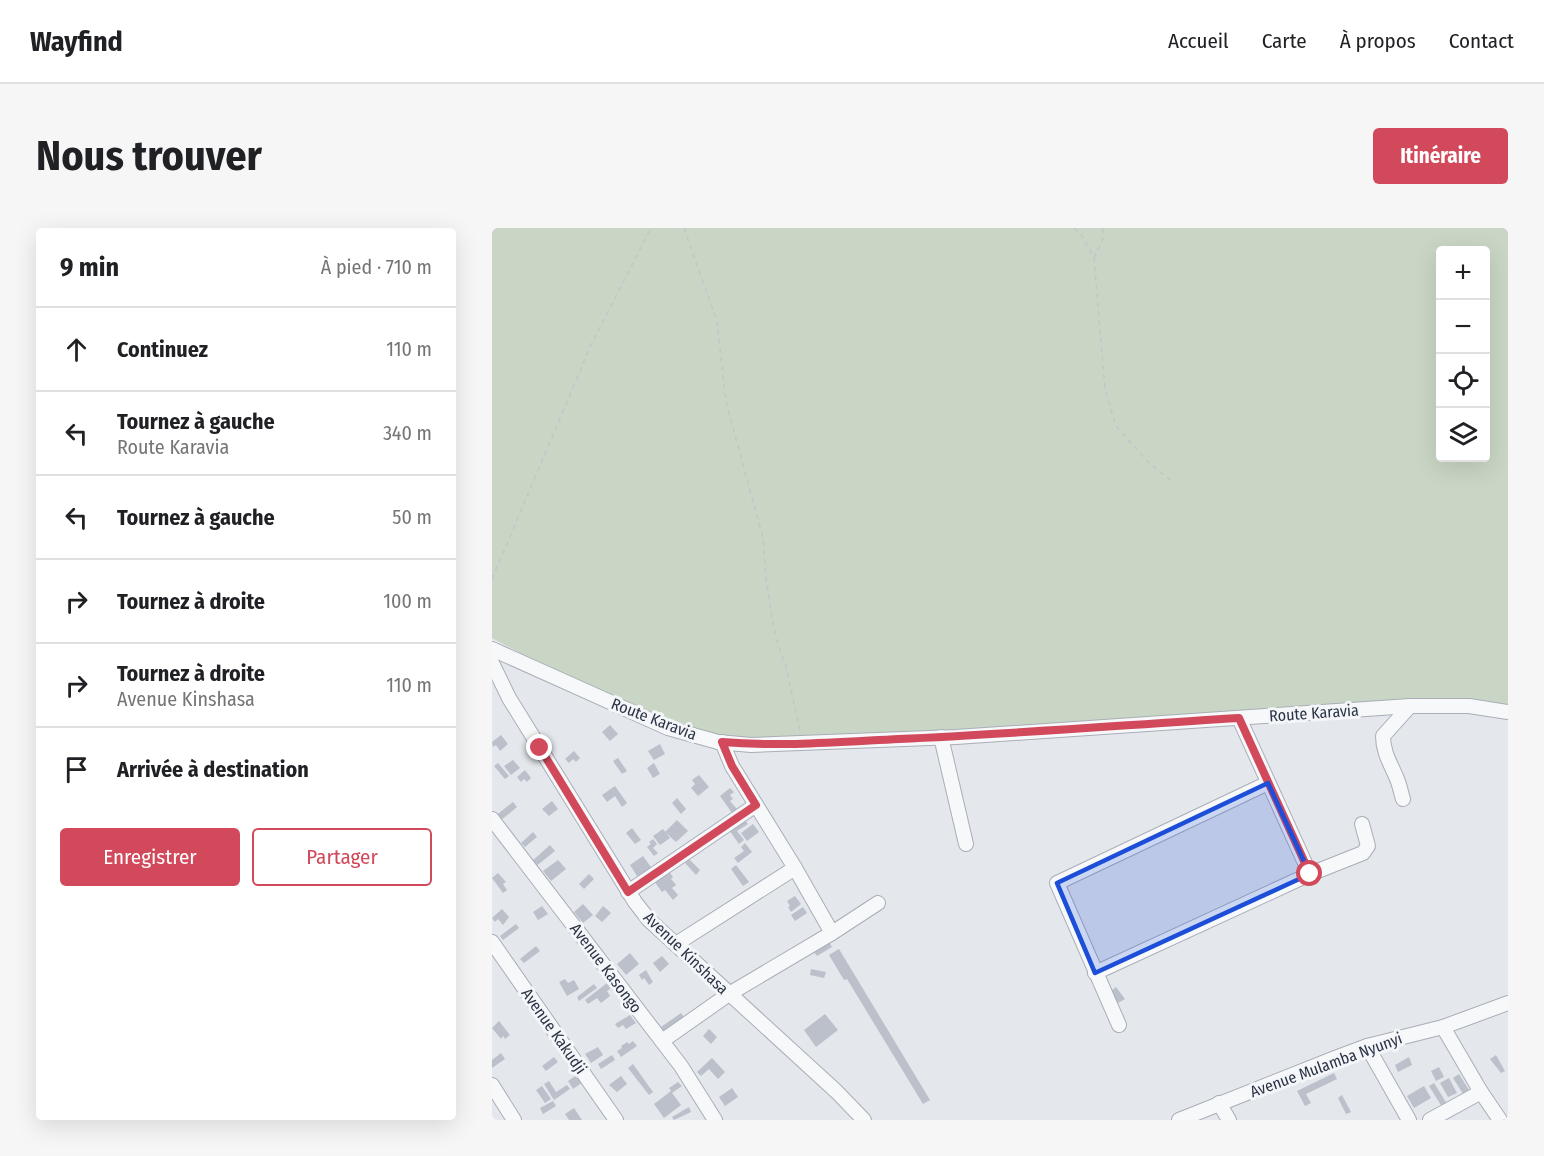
<!DOCTYPE html>
<html lang="fr">
<meta charset="utf-8">
<style>
:root{--surface:#fff;--page:#f6f6f6;--text:#202124;--muted:#757577;--line:#e0e0e0;--accent:#d1495b}
body{margin:0;font-family:"Fira Sans Condensed",sans-serif;background:var(--page);color:var(--text)}
.controls{position:absolute;right:18px;top:18px;display:grid;overflow:hidden;border-radius:6px;box-shadow:0 6px 24px #0002}
.controls button{width:54px;height:54px;display:grid;place-items:center;padding:0;border:0;border-bottom:2px solid var(--line);background:var(--surface);color:var(--text);font:30px sans-serif}
.stop{position:absolute;width:18px;height:18px;margin:-14px;border:4px solid #d1495b;border-radius:50%;background:#fff}
.stop.end{background:#d1495b;border-color:#fff;box-shadow:0 2px 6px #0008}
.list{margin:0;padding:0;list-style:none}
h2{display:flex;justify-content:space-between;align-items:center;height:78px;margin:0;padding:0 24px;font-size:26px}
h2 small{font-size:20px;font-weight:400;color:var(--muted)}
.list li{display:grid;grid-template-columns:39px 1fr auto;gap:18px;align-items:center;box-sizing:border-box;height:84px;padding:0 24px;border-top:2px solid var(--line)}
.list b{display:block;font-size:22px;white-space:nowrap}
.list p{margin:0;font-size:20px;white-space:nowrap;color:var(--muted)}
.list em{font-size:20px;font-style:normal;color:var(--muted)}
.actions{display:flex;gap:12px;padding:18px 24px}
.actions a{flex:1;padding:14px 0;border:2px solid var(--accent);border-radius:6px;text-align:center;font-size:21px;color:var(--accent)}
.actions .main{background:var(--accent);color:#fff}
.icon{flex:none;width:33px;height:33px;fill:none;stroke:currentColor;stroke-width:2;stroke-linecap:round;stroke-linejoin:round}
.map{position:relative;flex:none;width:1016px;height:892px;overflow:hidden;border-radius:6px}
header{display:flex;align-items:center;gap:36px;box-sizing:border-box;height:84px;padding:0 30px;background:var(--surface);border-bottom:2px solid var(--line)}
header strong{font-size:28px}
nav{display:flex;gap:33px;margin-inline-start:auto;font-size:21px}
.intro{display:flex;align-items:center;justify-content:space-between;box-sizing:border-box;height:144px;padding:0 36px}
h1{margin:0;font-size:42px}
.button{padding:15px 27px;border-radius:6px;background:var(--accent);color:#fff;font-size:21px;font-weight:700}
main{display:flex;gap:36px;padding:0 36px}
aside{flex:1;background:var(--surface);border-radius:6px;box-shadow:0 6px 24px #0002}
.map>svg:first-child{display:block}
.green{fill:#c9d6c5;fill-rule:evenodd}
.building{fill:#bbc0ca}
.lines{fill:none;stroke-linecap:round;stroke-linejoin:round}
.minor-casing{stroke:#a9aeb7;stroke-width:16}
.path{stroke:#c2c5cb;stroke-width:1.5;stroke-dasharray:4.5 4.5;stroke-linecap:butt}
.minor{stroke:#f7f8fa;stroke-width:14}
.route{stroke:#d1495b;stroke-width:8}
.marked{fill:#1d4ed8;fill-opacity:0.2;stroke:#1d4ed8;stroke-width:4.5;stroke-linejoin:round}
.labels{text-anchor:middle;dominant-baseline:central;stroke-width:6;stroke-linejoin:round;paint-order:stroke}
.street-label{font-size:16px;fill:#2b3445;stroke:#f4f6f9}
</style>
<header>
<strong>Wayfind</strong>
<nav><a>Accueil</a><a>Carte</a><a>À propos</a><a>Contact</a></nav>
</header>
<div class="intro"><h1>Nous trouver</h1><a class="button">Itinéraire</a></div>
<main>
<aside>
<h2>9 min<small>À pied · 710 m</small></h2>
<ul class="list">
<li><svg class="icon" aria-label="ahead" viewBox="0 0 24 24"><path d="M12 20V5M6 11l6-6 6 6"/></svg><div><b>Continuez</b></div><em>110 m</em></li>
<li><svg class="icon" aria-label="left" viewBox="0 0 24 24"><path d="M17 20v-9H6M10 6l-5 5 5 5"/></svg><div><b>Tournez à gauche</b><p>Route Karavia</p></div><em>340 m</em></li>
<li><svg class="icon" aria-label="left" viewBox="0 0 24 24"><path d="M17 20v-9H6M10 6l-5 5 5 5"/></svg><div><b>Tournez à gauche</b></div><em>50 m</em></li>
<li><svg class="icon" aria-label="right" viewBox="0 0 24 24"><path d="M7 20v-9h11M14 6l5 5-5 5"/></svg><div><b>Tournez à droite</b></div><em>100 m</em></li>
<li><svg class="icon" aria-label="right" viewBox="0 0 24 24"><path d="M7 20v-9h11M14 6l5 5-5 5"/></svg><div><b>Tournez à droite</b><p>Avenue Kinshasa</p></div><em>110 m</em></li>
<li><svg class="icon" aria-label="arrive" viewBox="0 0 24 24"><path d="M6 21V4h12l-3 4 3 4H6"/></svg><div><b>Arrivée à destination</b></div></li>
</ul>
<div class="actions"><a class="main">Enregistrer</a><a>Partager</a></div>
</aside>
<div class="map">
<svg width="1016" height="892" viewBox="0 0 1016 892">
<rect width="100%" height="100%" fill="#e4e7ec"/>
<path class="green" d="M0,0H1016V480L497,502L245,511L189,498L43,433L0,410ZM948,22H993V230H948Z"/>
<g class="building">
<path d="M118,497L126,506L118,513L110,504Z"/>
<path d="M9,507L16,516L8,523L4,517L1,519L0,514Z"/>
<path d="M168,516L173,526L162,532L156,523Z"/>
<path d="M82,523L88,530L84,534L81,531L77,535L73,531Z"/>
<path d="M126,530L135,543L130,546L121,533Z"/>
<path d="M21,532L28,540L19,547L12,538Z"/>
<path d="M6,535L17,548L13,551L2,538Z"/>
<path d="M162,535L168,546L161,550L155,540Z"/>
<path d="M33,542L39,550L35,554L32,551L29,554L25,549Z"/>
<path d="M207,547L217,559L206,568L199,560L203,556L200,552Z"/>
<path d="M123,558L135,575L130,579L123,568L115,574L110,567Z"/>
<path d="M238,560L242,564L238,567L241,571L238,573L245,581L240,585L228,568Z"/>
<path d="M185,570L194,581L189,586L180,575Z"/>
<path d="M60,573L66,581L57,588L50,581Z"/>
<path d="M21,574L25,579L7,594L2,589Z"/>
<path d="M252,591L256,596L245,603L252,612L247,616L237,602Z"/>
<path d="M185,592L196,603L184,614L173,604Z"/>
<path d="M261,596L267,604L255,613L249,605Z"/>
<path d="M140,600L149,612L143,616L134,605Z"/>
<path d="M171,601L178,610L168,617L161,608Z"/>
<path d="M41,604L45,609L33,619L29,615Z"/>
<path d="M161,611L165,616L161,620L166,625L162,628L155,619L159,616L157,614Z"/>
<path d="M253,615L260,624L246,635L242,630L252,623L249,619Z"/>
<path d="M58,617L63,623L43,639L39,634Z"/>
<path d="M151,628L161,642L151,649L149,646L145,648L138,637Z"/>
<path d="M197,631L208,642L204,647L193,635Z"/>
<path d="M66,632L74,641L59,653L51,643Z"/>
<path d="M244,637L257,654L251,658L239,641Z"/>
<path d="M176,642L181,649L179,651L184,657L180,660L186,667L181,672L173,662L170,664L162,653Z"/>
<path d="M6,645L14,654L11,656L15,662L11,665L0,650Z"/>
<path d="M97,646L102,651L92,661L87,656Z"/>
<path d="M303,668L309,676L299,684L296,679L298,678L295,673Z"/>
<path d="M91,676L101,687L91,695L82,684Z"/>
<path d="M50,678L56,686L46,692L41,684Z"/>
<path d="M111,678L119,685L110,694L103,688Z"/>
<path d="M311,679L315,685L303,693L299,687Z"/>
<path d="M10,681L17,689L11,697L6,691L3,694L0,690Z"/>
<path d="M24,696L27,700L11,712L8,708Z"/>
<path d="M337,714L340,719L325,728L322,724Z"/>
<path d="M44,718L48,723L32,735L28,731Z"/>
<path d="M347,721L438,872L431,876L355,751L352,752L337,727Z"/>
<path d="M138,725L147,736L134,747L125,736Z"/>
<path d="M170,728L177,736L168,744L161,735Z"/>
<path d="M319,741L334,744L332,750L318,747Z"/>
<path d="M154,742L161,754L157,757L152,750L150,752L147,747Z"/>
<path d="M73,751L76,755L82,752L87,761L75,768L67,754Z"/>
<path d="M115,755L119,760L115,763L118,768L109,775L105,770L96,776L93,772Z"/>
<path d="M102,756L105,760L87,773L85,769Z"/>
<path d="M624,759L633,771L626,775L619,763Z"/>
<path d="M189,785L192,789L171,803L169,799Z"/>
<path d="M333,786L346,802L324,819L312,802Z"/>
<path d="M138,787L144,795L134,801L131,797L126,800L123,796Z"/>
<path d="M7,793L18,807L13,811L11,808L9,811L0,800Z"/>
<path d="M217,801L225,809L219,816L211,808Z"/>
<path d="M141,813L145,818L129,829L125,823L130,820L129,818L135,814L137,816Z"/>
<path d="M106,819L111,827L99,835L93,826Z"/>
<path d="M9,825L13,831L0,840V832Z"/>
<path d="M120,827L123,832L109,841L106,836Z"/>
<path d="M1004,827L1013,843L1009,845L998,831Z"/>
<path d="M62,829L66,834L54,843L50,838Z"/>
<path d="M917,829L920,837L906,844L903,837Z"/>
<path d="M220,830L233,844L226,851L217,841L209,848L205,844Z"/>
<path d="M141,836L161,864L157,867L136,840Z"/>
<path d="M947,839L952,849L944,853L939,843Z"/>
<path d="M842,845L845,851L814,866L819,875L813,878L805,863Z"/>
<path d="M86,846L91,854L81,861L76,853Z"/>
<path d="M967,846L979,865L973,869L961,850Z"/>
<path d="M129,848L135,856L125,864L117,857Z"/>
<path d="M957,850L965,865L956,869L948,855Z"/>
<path d="M57,853L64,864L75,857L78,861L62,872L52,856Z"/>
<path d="M186,854L190,858L180,865L189,877L172,890L162,876L179,863L177,860Z"/>
<path d="M942,855L957,879L952,882L937,858Z"/>
<path d="M50,858L59,871L53,875L44,862Z"/>
<path d="M932,858L939,870L922,880L915,868Z"/>
<path d="M240,860L246,869L233,878L227,869Z"/>
<path d="M850,867L859,884L854,886L846,870Z"/>
<path d="M61,873L64,878L51,886L48,880Z"/>
<path d="M197,879L199,884L182,892L180,889Z"/>
<path d="M82,880L90,892H77L73,886Z"/>
</g>
<g class="lines">
<g class="minor-casing">
<g id="minor">
<path d="M0,421L176,500L226,514L259,517L464,509L918,478H977L1016,484"/>
<path d="M0,435L17,470L143,674L157,692L345,864L372,892"/>
<path d="M449,509L474,616"/>
<path d="M230,514L240,538L303,640L340,705"/>
<path d="M911,571C909,565 908,558 905,551C899,536 891,525 891,508L918,478"/>
<path d="M0,591L189,838L223,892"/>
<path d="M818,646L871,625L876,618L870,596"/>
<path d="M136,664L264,577"/>
<path d="M0,714L124,892"/>
<path d="M184,716L303,640"/>
<path d="M603,745L818,646L747,490"/>
<path d="M627,797L565,655L776,555"/>
<path d="M951,799L989,864L1008,892"/>
<path d="M170,813L237,766L340,705L386,675"/>
<path d="M875,818L917,892"/>
<path d="M0,857L22,892"/>
<path d="M727,875L737,892"/>
<path d="M687,892L843,830L875,818L951,799L1016,775"/>
<path d="M938,892L989,864"/>
</g>
</g>
<g class="path">
<path d="M192,0L225,93L234,174L271,310L274,349L280,390L284,410L294,439L308,503"/>
<path d="M582,0L590,8L602,30L613,161L624,198L657,235L682,255"/>
<path d="M602,30L611,11V0"/>
<path d="M0,351L99,117L159,0"/>
</g>
<use href="#minor" class="minor"/>
</g>
<g class="lines">
<path class="route" d="M48,520L136,664L264,577L240,538L230,514C289,519 348,514 407,511C520,506 634,497 747,490L818,646"/>
</g>
<path class="marked" d="M776,555L818,646L603,745L565,655Z"/>
<g class="labels">
<g class="street-label">
<text transform="translate(822 485) rotate(-4)">Route Karavia</text>
<text transform="translate(162 491) rotate(21)">Route Karavia</text>
<text transform="translate(194 725) rotate(44)">Avenue Kinshasa</text>
<text transform="translate(114 740) rotate(53)">Avenue Kasongo</text>
<text transform="translate(62 803) rotate(55)">Avenue Kakudji</text>
<text transform="translate(834 837) rotate(-20)">Avenue Mulamba Nyunyi</text>
</g>
</g>
</svg>
<div class="controls">
<button>+</button>
<button>−</button>
<button><svg class="icon" aria-label="locate" viewBox="0 0 24 24"><circle cx="12" cy="12" r="6"/><path d="M12 2v4M12 18v4M2 12h4M18 12h4"/></svg></button>
<button><svg class="icon" aria-label="layers" viewBox="0 0 24 24"><path d="M12 4l9 5-9 5-9-5zM3 14l9 5 9-5"/></svg></button>
</div>
<div class="stop" style="left:818px;top:646px"></div>
<div class="stop end" style="left:48px;top:520px"></div>
</div>
</main>
